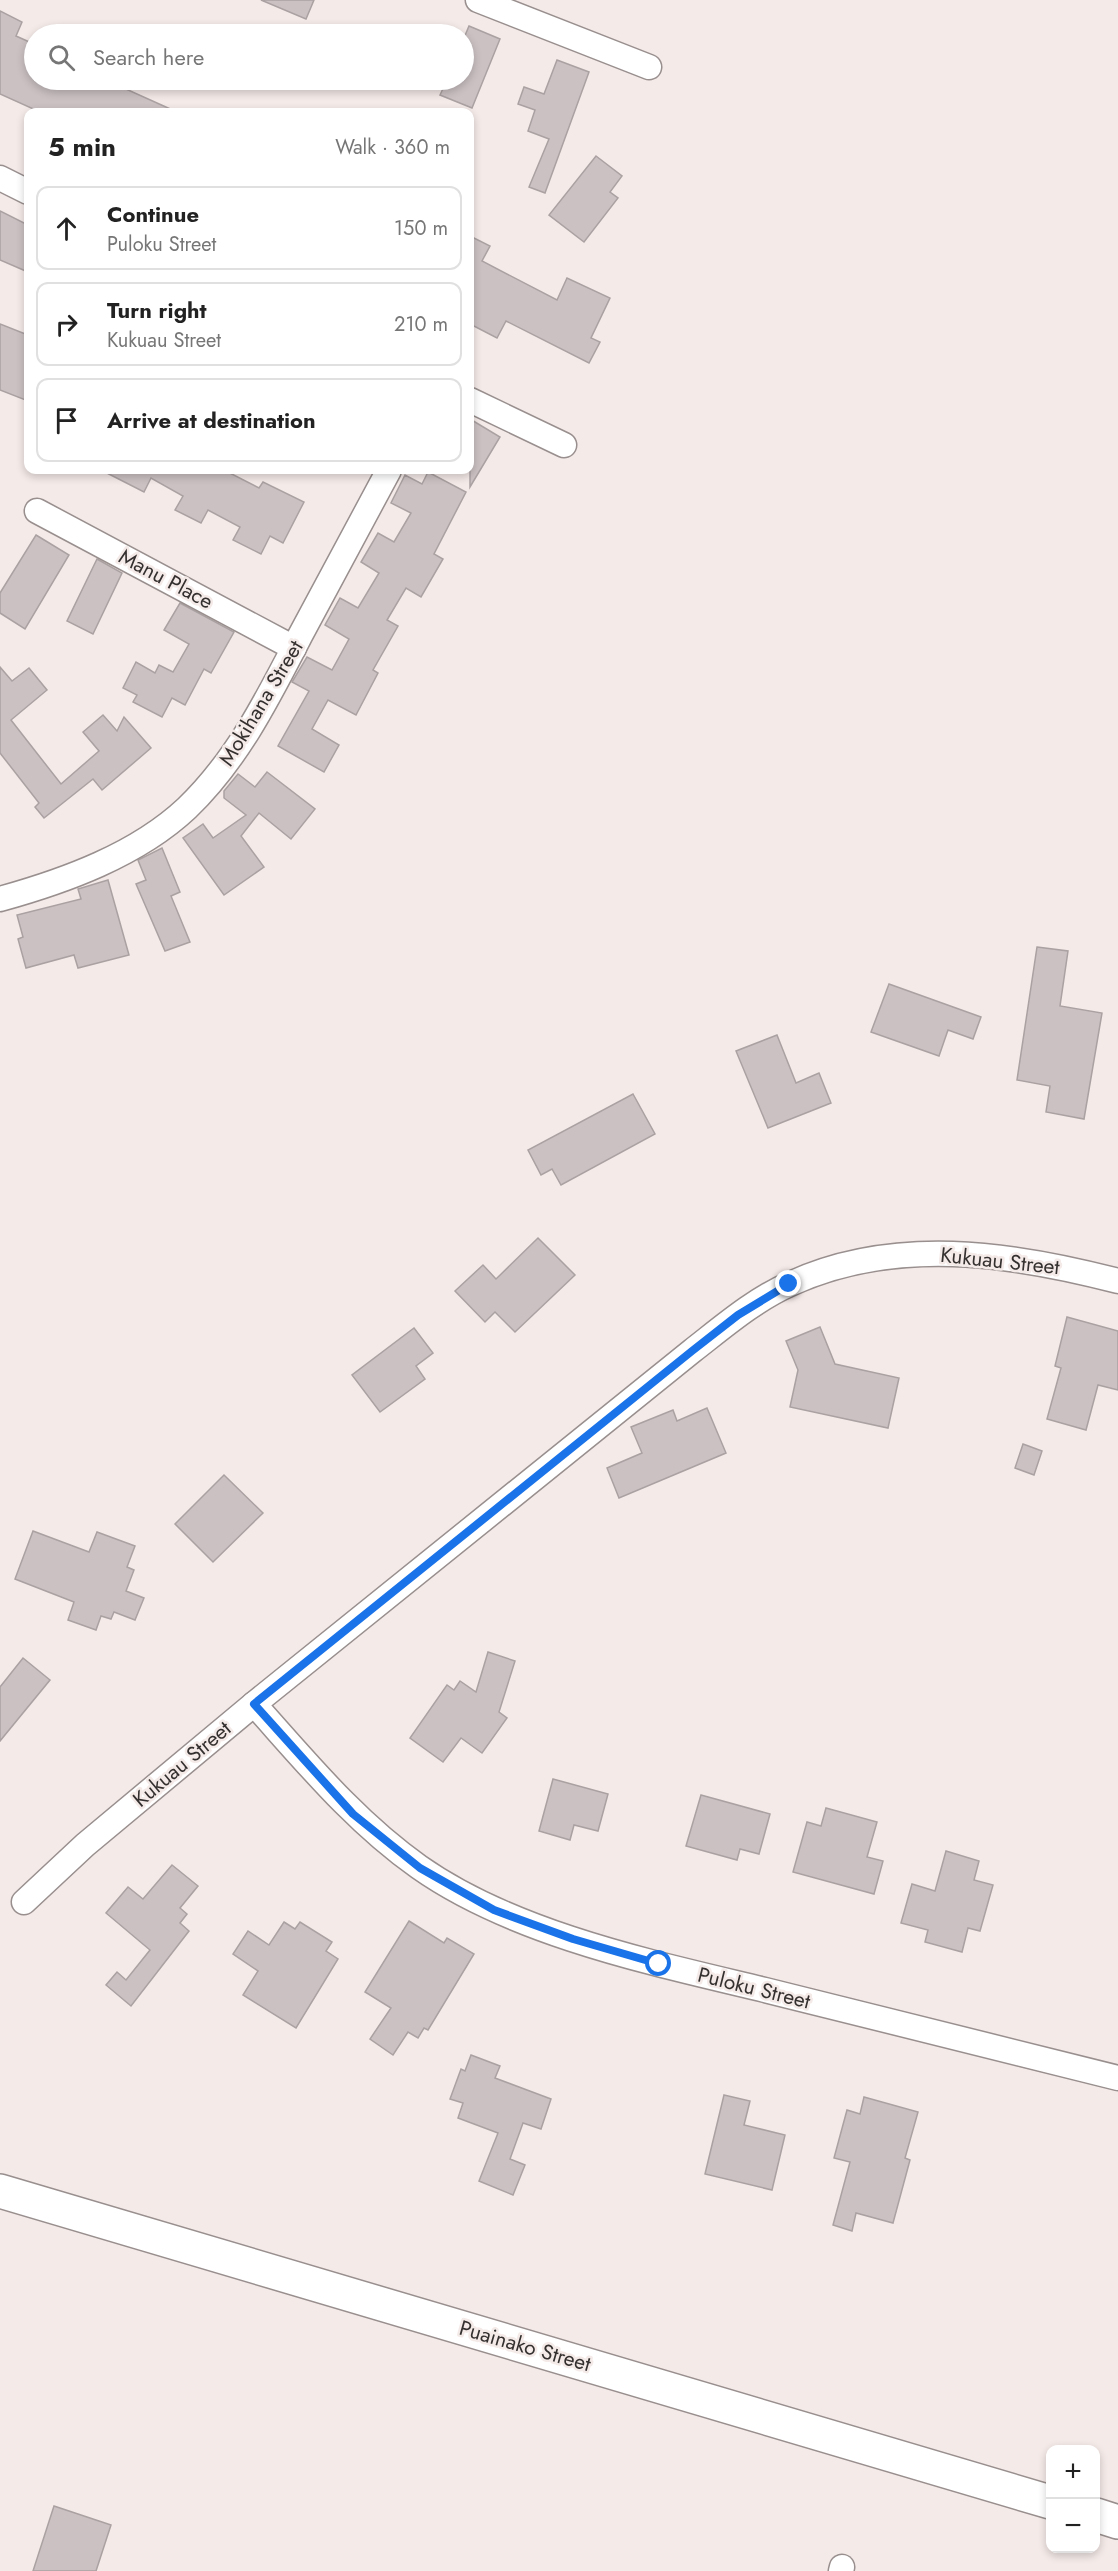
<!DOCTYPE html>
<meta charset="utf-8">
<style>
:root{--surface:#fff;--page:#f2f2f2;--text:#222;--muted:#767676;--line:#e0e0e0}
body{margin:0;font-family:Jost,sans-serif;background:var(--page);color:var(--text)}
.controls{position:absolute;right:18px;bottom:18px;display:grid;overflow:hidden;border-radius:12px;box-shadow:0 3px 9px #0003}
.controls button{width:54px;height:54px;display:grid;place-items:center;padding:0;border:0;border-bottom:2px solid var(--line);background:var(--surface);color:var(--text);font:30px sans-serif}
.stop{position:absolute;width:18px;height:18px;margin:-14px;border:4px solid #1a73e8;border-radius:50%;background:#fff}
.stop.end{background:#1a73e8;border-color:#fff;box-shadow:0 2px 6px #0008}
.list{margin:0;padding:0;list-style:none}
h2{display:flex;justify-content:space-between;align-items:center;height:78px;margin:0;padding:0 24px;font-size:26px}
h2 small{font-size:20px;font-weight:400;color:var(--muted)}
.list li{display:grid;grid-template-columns:39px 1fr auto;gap:18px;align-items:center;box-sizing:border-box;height:84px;margin:0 12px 12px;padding:0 12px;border:2px solid var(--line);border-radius:12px}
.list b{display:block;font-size:22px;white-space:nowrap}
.list p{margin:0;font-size:20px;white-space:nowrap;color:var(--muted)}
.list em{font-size:20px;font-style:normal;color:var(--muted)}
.icon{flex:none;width:33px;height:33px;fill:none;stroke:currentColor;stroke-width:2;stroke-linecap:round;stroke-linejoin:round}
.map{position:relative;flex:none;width:1118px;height:2571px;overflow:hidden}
.search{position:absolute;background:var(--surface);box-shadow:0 3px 9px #0003;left:24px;top:24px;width:450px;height:66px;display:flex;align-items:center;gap:15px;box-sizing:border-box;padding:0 21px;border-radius:33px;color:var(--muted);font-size:22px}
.panel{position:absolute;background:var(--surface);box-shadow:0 3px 9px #0003;left:24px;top:108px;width:450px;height:366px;border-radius:12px}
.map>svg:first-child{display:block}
.building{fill:#cbc1c3;stroke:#aaa1a2;stroke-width:1.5}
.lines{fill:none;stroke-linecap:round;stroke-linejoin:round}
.street-casing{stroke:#988f8e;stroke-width:27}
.highway-casing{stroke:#988f8e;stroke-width:36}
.street{stroke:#fff;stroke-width:24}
.highway{stroke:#fff;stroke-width:33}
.route{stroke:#1a73e8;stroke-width:8}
.labels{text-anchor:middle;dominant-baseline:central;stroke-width:5;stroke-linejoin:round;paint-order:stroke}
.street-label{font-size:21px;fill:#34302f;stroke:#f4eae8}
</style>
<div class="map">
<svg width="1118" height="2571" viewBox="0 0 1118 2571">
<rect width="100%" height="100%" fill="#f4eae8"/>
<g class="building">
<path d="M261,0H314L306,19Z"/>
<path d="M0,11L22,22L16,36L34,44V80H106L177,112H40L0,94Z"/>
<path d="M469,26L500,39L472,108L440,95L447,80H464V38Z"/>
<path d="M557,60L589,72L545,193L529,187L549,139L528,131L535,110L518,104L524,87L544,94Z"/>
<path d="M596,156L622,176L610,192L618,198L584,242L549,215Z"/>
<path d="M0,211L28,225V272L0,260Z"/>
<path d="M470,236L490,246L482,261L557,300L567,278L610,298L591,338L600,342L589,363L506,321L497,338L470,324Z"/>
<path d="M0,324L28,335V401L0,390Z"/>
<path d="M470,419L500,437L470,487Z"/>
<path d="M101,470H224L259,488L263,482L304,502L283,543L270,536L261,554L233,540L240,527L208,510L201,523L175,510L183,496L151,478L144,492Z"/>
<path d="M428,472L466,492L434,554L443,559L421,597L406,588L387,620L398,626L373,670L378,673L356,715L328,700L312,729L339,745L324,772L278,746L309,691L292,682L307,657L332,670L349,639L325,625L340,598L358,608L379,573L361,562L378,533L394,542L411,513L391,503L405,475L422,484Z"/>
<path d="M36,535L69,555L25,629L0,613V593Z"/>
<path d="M97,559L122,573L93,634L67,621Z"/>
<path d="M180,603L234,632L211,673L204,669L185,705L172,698L162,717L133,702L137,695L123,688L136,662L155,673L159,665L173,672L189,644L164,630Z"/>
<path d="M0,667L12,681L29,668L47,690L11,720L61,784L99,751L83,732L103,715L117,731L124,717L151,748L102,790L93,779L44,818L35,807L39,803L0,753Z"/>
<path d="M267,772L315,809L291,839L259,813L241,836L264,867L224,895L183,838L203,824L213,838L246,815L224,798V791L238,774L255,787Z"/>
<path d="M162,848L180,892L171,896L190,942L165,951L136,884L146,880L138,860Z"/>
<path d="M108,880L129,955L78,968L74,955L26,968L18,939L23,937L17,915L81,899L78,889Z"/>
<path d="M1037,947L1068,951L1060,1006L1102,1013L1084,1119L1046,1112L1050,1086L1017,1080Z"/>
<path d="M889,984L981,1017L973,1039L948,1030L939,1056L871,1032Z"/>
<path d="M777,1035L796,1083L819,1073L831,1103L768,1128L736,1051Z"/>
<path d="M633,1094L655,1134L561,1185L552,1169L541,1175L528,1150Z"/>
<path d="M538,1238L575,1275L515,1332L495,1312L485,1322L455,1291L483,1265L496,1279Z"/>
<path d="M1067,1317L1118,1331V1390L1098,1385L1086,1430L1047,1419L1061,1368L1055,1366Z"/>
<path d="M820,1327L835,1364L899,1378L888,1428L790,1407L798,1370L786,1341Z"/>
<path d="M414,1328L433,1353L416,1366L425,1379L380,1412L352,1375Z"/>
<path d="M707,1408L726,1453L619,1498L607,1468L642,1453L631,1427L673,1410L677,1421Z"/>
<path d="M1023,1444L1042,1451L1034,1475L1015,1468Z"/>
<path d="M224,1475L263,1513L213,1562L175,1524Z"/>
<path d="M33,1531L89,1552L97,1532L135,1546L127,1567L134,1570L126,1591L144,1598L135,1620L114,1612L111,1619L101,1616L96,1630L68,1620L74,1602L15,1579Z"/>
<path d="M488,1652L515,1661L499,1712L507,1718L482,1753L461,1738L443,1762L410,1738L447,1685L454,1690L460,1681L476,1692Z"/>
<path d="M23,1658L50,1680L0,1741V1687Z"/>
<path d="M553,1779L608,1794L598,1831L574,1825L570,1840L539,1831Z"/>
<path d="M701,1795L770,1814L759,1854L740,1849L737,1860L686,1846Z"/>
<path d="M826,1808L877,1822L867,1857L883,1861L874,1894L793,1872L807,1822L821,1826Z"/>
<path d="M946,1851L979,1861L974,1880L993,1885L980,1931L968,1928L962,1952L925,1942L928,1930L901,1923L912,1884L935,1891Z"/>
<path d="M172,1865L198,1886L180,1908L187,1914L180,1923L189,1931L131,2006L106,1985L117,1972L126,1980L150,1950L106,1913L128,1887L143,1899Z"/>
<path d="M409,1921L444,1943L447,1938L474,1954L428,2030L424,2028L418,2038L408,2032L393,2055L370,2039L391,2008L365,1992Z"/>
<path d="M284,1922L295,1929L300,1922L332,1942L326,1951L338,1959L296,2028L243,1995L258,1971L233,1954L248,1931L269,1945Z"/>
<path d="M471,2055L500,2066L495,2078L551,2099L541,2129L523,2123L510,2159L525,2165L513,2195L479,2181L498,2133L458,2118L463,2103L450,2099L461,2069L465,2071Z"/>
<path d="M724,2095L750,2101L744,2125L785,2135L772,2190L705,2174Z"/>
<path d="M864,2097L918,2112L905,2158L910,2160L893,2223L856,2213L852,2231L833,2225L850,2162L834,2158L847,2110L860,2114Z"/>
<path d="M54,2506L111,2525L96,2571H33Z"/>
</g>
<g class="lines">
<g class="street-casing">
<g id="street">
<path d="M478,0L649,67"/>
<path d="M0,178L28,192"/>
<path d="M470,400L564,445"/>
<path d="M37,511L294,648"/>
<path d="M0,899C65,881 137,855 187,808C238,759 269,696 301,634C331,579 360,524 389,470"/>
<path d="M254,1704C306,1762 355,1822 419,1867C514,1934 653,1963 765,1990C882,2019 1000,2048 1118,2078"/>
<path d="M24,1902L85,1845L254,1704L692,1351C723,1327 754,1300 790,1284C894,1236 1011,1253 1118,1281"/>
<path d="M841,2571L842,2567"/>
</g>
</g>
<g class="highway-casing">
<g id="highway">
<path d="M0,2191L1050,2502"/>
<path d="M1096,2515L1118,2522"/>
</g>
</g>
<use href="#street" class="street"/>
<use href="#highway" class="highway"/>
</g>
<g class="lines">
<path class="route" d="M659,1964L573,1939L494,1910L420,1868L353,1814L254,1704L692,1351L738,1315L789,1284"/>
</g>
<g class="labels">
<g class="street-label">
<text transform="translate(166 579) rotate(28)">Manu Place</text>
<text transform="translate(261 703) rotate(-59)">Mokihana Street</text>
<text transform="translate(1000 1261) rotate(6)">Kukuau Street</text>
<text transform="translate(182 1764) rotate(-40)">Kukuau Street</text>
<text transform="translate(754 1988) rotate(14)">Puloku Street</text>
<text transform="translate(525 2346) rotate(16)">Puainako Street</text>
</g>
</g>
</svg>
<div class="controls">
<button>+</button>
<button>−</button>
</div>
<div class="stop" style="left:659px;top:1964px"></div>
<div class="stop end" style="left:789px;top:1284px"></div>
<div class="search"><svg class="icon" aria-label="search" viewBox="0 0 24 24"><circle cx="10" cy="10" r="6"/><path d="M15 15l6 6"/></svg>Search here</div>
<section class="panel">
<h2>5 min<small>Walk · 360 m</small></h2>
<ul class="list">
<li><svg class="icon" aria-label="ahead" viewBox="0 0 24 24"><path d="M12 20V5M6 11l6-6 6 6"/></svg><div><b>Continue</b><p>Puloku Street</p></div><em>150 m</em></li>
<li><svg class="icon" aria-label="right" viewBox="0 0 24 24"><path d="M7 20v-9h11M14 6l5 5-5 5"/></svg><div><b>Turn right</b><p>Kukuau Street</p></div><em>210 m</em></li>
<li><svg class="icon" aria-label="arrive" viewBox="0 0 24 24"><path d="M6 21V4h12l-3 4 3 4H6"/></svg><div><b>Arrive at destination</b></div></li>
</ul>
</section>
</div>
